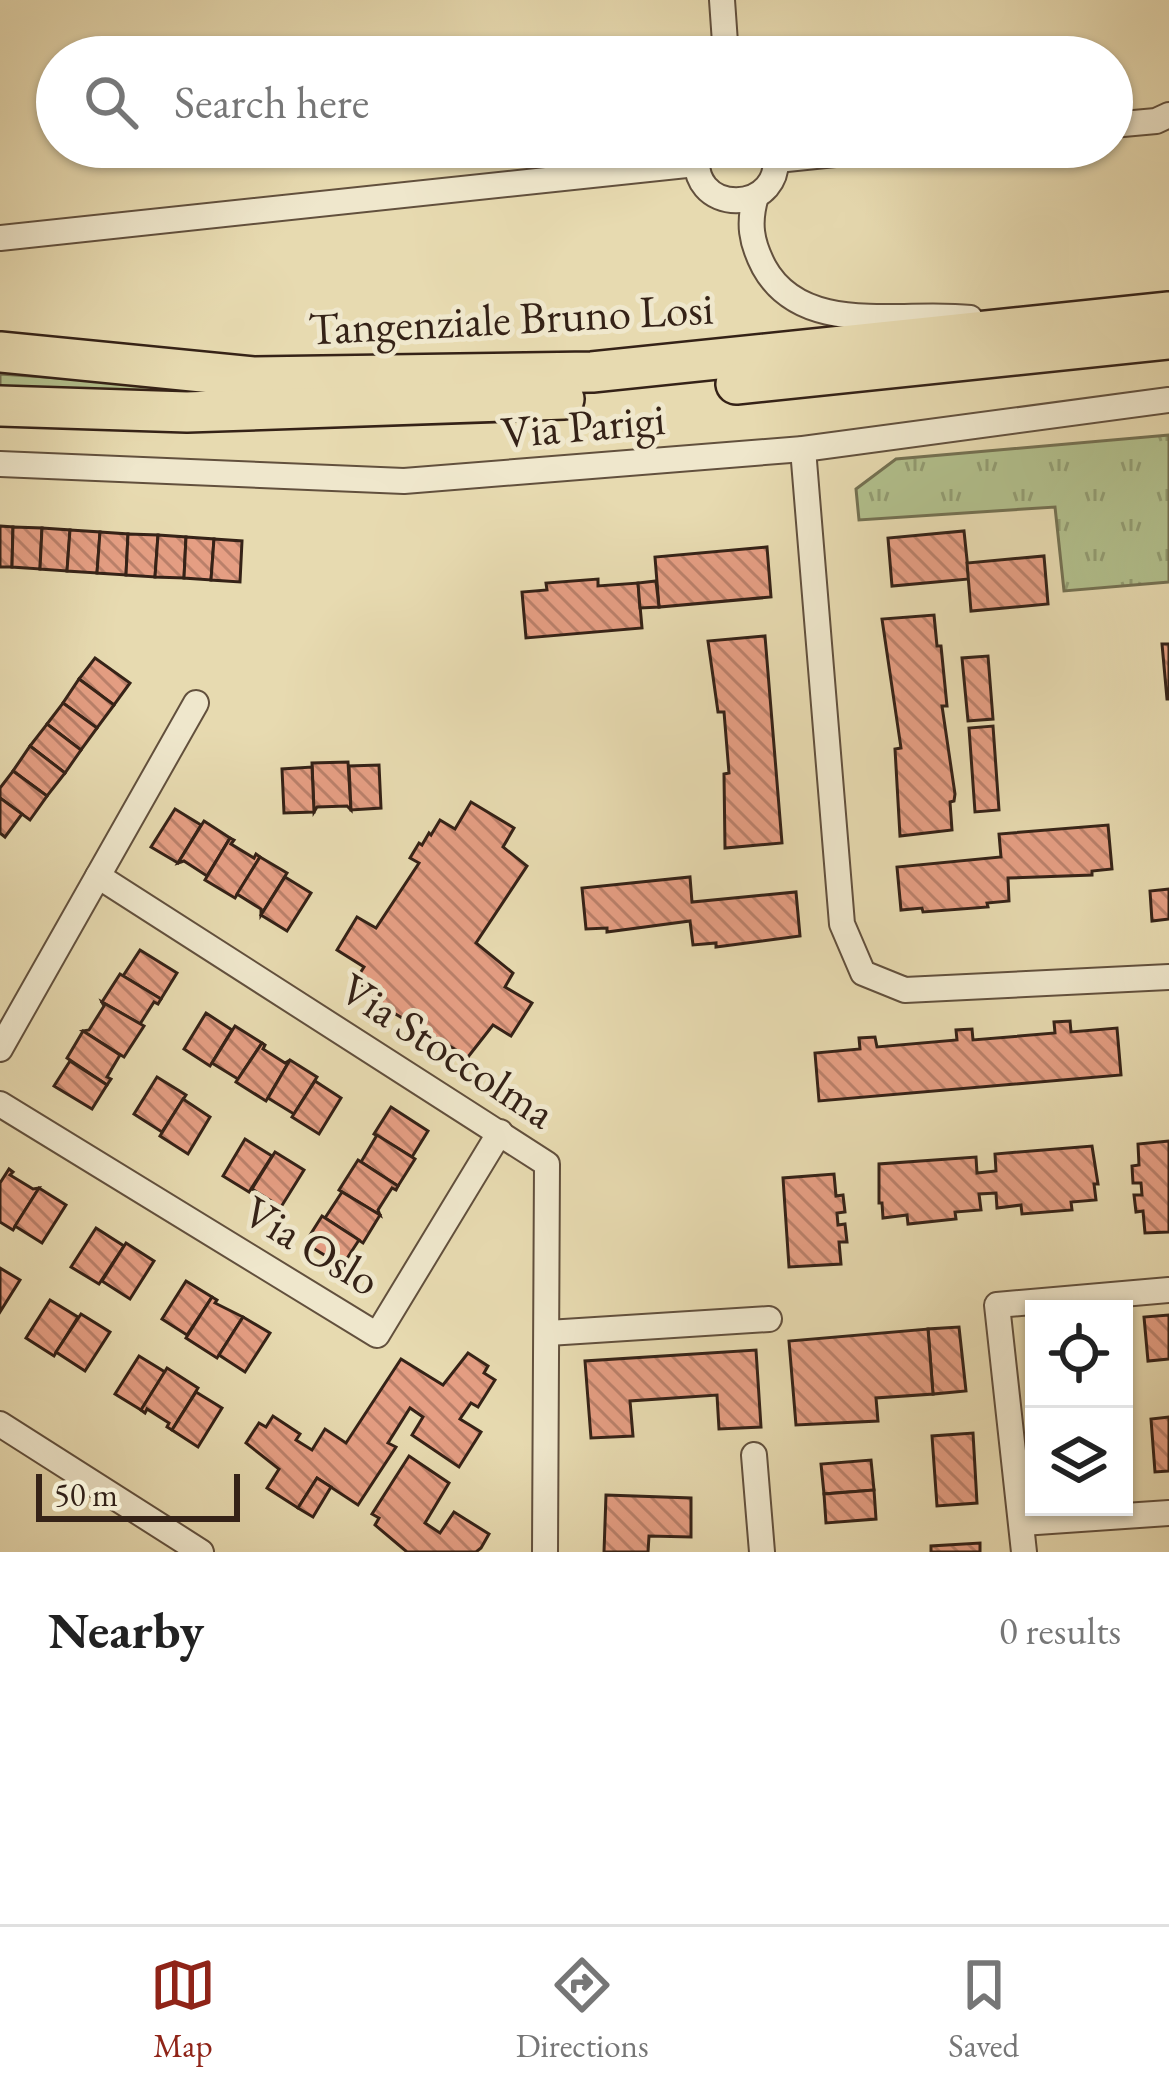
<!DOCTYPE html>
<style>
:root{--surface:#fff;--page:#f6f6f6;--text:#222;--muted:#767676;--line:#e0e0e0;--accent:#8f2418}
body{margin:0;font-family:"EB Garamond",serif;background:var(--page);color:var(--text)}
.controls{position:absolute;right:36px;bottom:36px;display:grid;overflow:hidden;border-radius:0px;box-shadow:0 3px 9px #0004}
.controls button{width:108px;height:108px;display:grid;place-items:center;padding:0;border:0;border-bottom:3px solid var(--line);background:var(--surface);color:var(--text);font:60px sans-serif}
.scale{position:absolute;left:36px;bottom:30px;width:204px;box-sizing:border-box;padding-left:12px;border:6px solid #352217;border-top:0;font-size:33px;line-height:42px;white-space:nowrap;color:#352217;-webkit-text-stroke:9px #efe7cc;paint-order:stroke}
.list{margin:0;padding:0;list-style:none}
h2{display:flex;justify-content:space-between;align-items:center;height:156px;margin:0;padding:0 48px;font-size:51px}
h2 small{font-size:39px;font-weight:400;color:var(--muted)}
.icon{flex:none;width:66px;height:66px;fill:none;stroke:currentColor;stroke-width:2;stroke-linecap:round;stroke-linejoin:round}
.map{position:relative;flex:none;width:1169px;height:1552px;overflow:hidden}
.search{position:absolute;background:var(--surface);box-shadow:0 3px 9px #0004;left:36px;right:36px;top:36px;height:132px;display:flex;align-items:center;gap:30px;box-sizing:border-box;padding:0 42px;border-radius:66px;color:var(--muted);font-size:45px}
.sheet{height:372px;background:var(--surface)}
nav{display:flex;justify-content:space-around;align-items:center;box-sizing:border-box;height:168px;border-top:3px solid var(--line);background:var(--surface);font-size:33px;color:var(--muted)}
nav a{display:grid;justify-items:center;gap:6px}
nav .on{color:var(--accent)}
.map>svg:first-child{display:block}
.grass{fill:#b2c08d;stroke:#747152;stroke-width:3}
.park{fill:url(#park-tufts);stroke:#747152;stroke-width:3}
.building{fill:url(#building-back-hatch);stroke:#352217;stroke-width:3}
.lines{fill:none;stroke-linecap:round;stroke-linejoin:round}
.minor-casing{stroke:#62503d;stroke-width:28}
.primary-casing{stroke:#352217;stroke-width:44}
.minor{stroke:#efe7cc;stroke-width:24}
.primary{stroke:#e7dab0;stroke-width:39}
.labels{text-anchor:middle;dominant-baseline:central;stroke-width:10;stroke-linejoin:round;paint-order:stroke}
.street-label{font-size:45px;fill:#352217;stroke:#efe7cc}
</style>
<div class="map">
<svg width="1169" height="1552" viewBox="0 0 1169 1552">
<defs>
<pattern id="park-tufts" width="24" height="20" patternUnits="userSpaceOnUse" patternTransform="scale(3)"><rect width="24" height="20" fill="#b2c08d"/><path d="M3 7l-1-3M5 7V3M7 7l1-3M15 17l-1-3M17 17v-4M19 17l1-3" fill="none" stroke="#929c72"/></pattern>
<pattern id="building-back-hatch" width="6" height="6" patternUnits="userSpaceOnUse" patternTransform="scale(3)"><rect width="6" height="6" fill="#e59e83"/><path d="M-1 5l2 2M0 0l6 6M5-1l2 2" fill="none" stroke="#ba806a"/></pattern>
</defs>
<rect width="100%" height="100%" fill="#e7dab0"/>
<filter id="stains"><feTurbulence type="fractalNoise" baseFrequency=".00167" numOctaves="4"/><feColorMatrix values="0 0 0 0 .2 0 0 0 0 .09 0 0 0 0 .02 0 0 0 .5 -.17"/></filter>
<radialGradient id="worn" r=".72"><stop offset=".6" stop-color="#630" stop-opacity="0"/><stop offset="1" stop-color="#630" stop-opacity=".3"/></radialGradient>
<path class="grass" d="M0,374L272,392L0,398Z"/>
<path class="park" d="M1169,435V582L1064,591L1055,507L859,520L856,489L896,459Z"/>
<g class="building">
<path d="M0,526L13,527L12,567H0Z"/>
<path d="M13,527L42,528L40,569L12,567Z"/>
<path d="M42,528L70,530L67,571L40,569Z"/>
<path d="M70,530L100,532L97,573L67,571Z"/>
<path d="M964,531L969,579L892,586L888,538Z"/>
<path d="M100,532L128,534L126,575L97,573Z"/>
<path d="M128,534L158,535L155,577L126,575Z"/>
<path d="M158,535L186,537L184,578L155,577Z"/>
<path d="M186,537L214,539L211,580L184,578Z"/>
<path d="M214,539L242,541L240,582L211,580Z"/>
<path d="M767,547L771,597L659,607L655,557Z"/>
<path d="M1044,556L1048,604L971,611L967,563Z"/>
<path d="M598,579V586L638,583L642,628L526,638L522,592L547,590L546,583Z"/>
<path d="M656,581L659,607L640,608L638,583Z"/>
<path d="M934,615L937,646H941L947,706H942L955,794L954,801L950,802L952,830L900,836L895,749L901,748L882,619Z"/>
<path d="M765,636L782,843L725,848L724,774L729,773L724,712H718L708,641Z"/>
<path d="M1162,644H1169V699H1167Z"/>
<path d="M988,656L993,719L968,721L962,658Z"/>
<path d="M95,658L130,683L114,705L79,679Z"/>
<path d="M79,679L114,705L97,728L63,703Z"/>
<path d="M63,703L97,728L81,750L47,724Z"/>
<path d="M47,724L81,750L65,773L30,746Z"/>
<path d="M993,726L999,810L975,812L969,728Z"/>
<path d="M30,746L65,773L47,796L13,771Z"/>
<path d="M348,762L351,810L347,806L317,807L314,812L312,763Z"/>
<path d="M379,765L381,808L351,810L349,766Z"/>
<path d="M312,767L314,812L284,813L282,769Z"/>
<path d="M13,771L47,796L30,820L0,798V788Z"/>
<path d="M0,798L22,814L5,837L0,833Z"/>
<path d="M471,802L514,828L503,847L527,866L476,943L513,973L505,987L532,1003L511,1036L493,1025L468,1057L377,1003L379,1000L368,993L370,990L355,981L364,967L337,950L357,917L376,928L419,863L410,858L419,843L422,845L429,833L431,835L440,820L455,829Z"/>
<path d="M175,809L201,825L178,863L151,847Z"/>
<path d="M204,821L230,838L207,876L184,861L178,863Z"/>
<path d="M1108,825L1112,869L1092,871V875L1008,878L1009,901L987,903L988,907L923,912L922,908L901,910L897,867L1001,857L999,834Z"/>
<path d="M230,838L234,840L231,844L254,858L256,854L260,857L235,898L205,880Z"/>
<path d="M260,857L287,873L261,915V909L237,894Z"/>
<path d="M285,877L311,893L287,931L261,915Z"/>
<path d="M690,877L692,902L796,892L800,936L716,947V943L693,945L690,921L607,932V928L586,929L582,888Z"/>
<path d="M1169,889V919L1152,921L1150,891Z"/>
<path d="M140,950L177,973L161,999L123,976Z"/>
<path d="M120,974L161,999L158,1004L154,1002L140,1024L102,1002Z"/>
<path d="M102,1002L144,1026L124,1057L83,1031L89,1030L104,1006Z"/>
<path d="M206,1013L232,1030L210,1066L184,1049Z"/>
<path d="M1070,1021L1071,1032L1117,1028L1121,1075L819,1101L815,1053L860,1049L859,1038L875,1037L877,1047L957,1040L956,1030L972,1029L973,1040L1055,1033L1054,1022Z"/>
<path d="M235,1026L262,1043L238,1079L212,1063Z"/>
<path d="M83,1031L120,1055L107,1077L111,1079L107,1085L67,1058Z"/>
<path d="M262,1043L265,1045L263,1049L285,1063L290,1060L266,1101L236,1082Z"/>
<path d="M290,1060L317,1077L294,1114L268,1098Z"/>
<path d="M70,1061L107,1085L92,1109L54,1086Z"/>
<path d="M157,1077L186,1095L162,1132L134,1114Z"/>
<path d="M315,1081L341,1098L319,1134L292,1117Z"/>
<path d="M183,1099L210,1117L188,1154L160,1136Z"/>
<path d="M391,1107L428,1131L412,1157L374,1134Z"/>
<path d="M377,1135L415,1159L398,1186L361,1162Z"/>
<path d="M245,1139L272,1156L249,1192L223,1176Z"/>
<path d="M1169,1141V1232L1145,1233L1143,1211L1136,1212L1134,1195H1142L1141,1183H1133L1132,1166L1139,1165L1138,1144Z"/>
<path d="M1092,1146L1098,1184H1094L1096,1200L1071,1202L1072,1210L1022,1214L1021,1205L997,1208L996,1193L979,1194L981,1210L955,1212L956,1219L908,1224L907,1215L883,1218L882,1203H879V1164L976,1157L977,1173L996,1171L995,1154Z"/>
<path d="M275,1152L304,1170L281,1207L252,1189Z"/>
<path d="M358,1160L398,1186L396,1190L392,1188L378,1210L380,1215L339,1190Z"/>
<path d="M9,1169L13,1172L10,1175L33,1189L39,1188L13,1230L0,1222V1183Z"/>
<path d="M834,1174L836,1196L843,1195L845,1212L837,1213L838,1225L845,1224L847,1242H839L841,1264L789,1267L783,1178Z"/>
<path d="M39,1188L66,1205L42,1243L15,1226Z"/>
<path d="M342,1192L380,1215L363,1243L325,1218Z"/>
<path d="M322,1216L359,1240L342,1266L305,1243Z"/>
<path d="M96,1228L124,1246L99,1284L71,1267Z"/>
<path d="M126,1243L154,1261L130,1299L102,1281Z"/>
<path d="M0,1268L20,1280L0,1312Z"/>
<path d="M186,1281L212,1297L187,1335L162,1319Z"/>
<path d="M212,1297L217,1300L215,1303L243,1317L217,1358L186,1338Z"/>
<path d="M50,1300L78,1317L54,1356L26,1338Z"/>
<path d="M81,1314L110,1332L85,1371L56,1352Z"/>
<path d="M1169,1315V1359L1148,1361L1144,1317Z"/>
<path d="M243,1317L270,1333L245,1372L219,1355Z"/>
<path d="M959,1327L966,1391L933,1394L928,1329Z"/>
<path d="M928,1329L933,1394L876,1398L878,1421L796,1425L789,1341Z"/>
<path d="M756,1350L761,1427L719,1429L717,1395L630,1401L633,1436L591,1438L585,1361Z"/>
<path d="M468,1353L488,1366L484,1373L495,1380L478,1407L471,1403L460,1419L481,1432L459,1467L412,1435L423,1417L410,1408L388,1443L396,1447L358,1505L317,1478L298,1508L267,1488L279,1469L246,1443L259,1423L266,1427L273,1416L300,1434L296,1440L312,1450L325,1429L346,1443L401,1359L443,1385Z"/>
<path d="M139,1356L165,1372L141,1410L115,1394Z"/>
<path d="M167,1368L198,1388L172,1430L167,1427L169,1423L147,1409L145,1413L141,1410Z"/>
<path d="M196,1392L222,1408L198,1447L172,1430Z"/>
<path d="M1169,1417V1471L1155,1472L1151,1419Z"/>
<path d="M973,1433L977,1503L937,1506L932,1436Z"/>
<path d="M409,1456L449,1483L425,1523L440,1533L454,1512L489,1534L481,1548L476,1552H407L375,1525L379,1518L372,1514Z"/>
<path d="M871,1460L874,1490L824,1494L821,1464Z"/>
<path d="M317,1478L331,1487L313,1517L298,1508Z"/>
<path d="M874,1490L876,1519L826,1523L824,1494Z"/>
<path d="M606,1495L691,1498V1537L649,1536L648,1552H604Z"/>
<path d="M980,1543V1552H931V1546Z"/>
</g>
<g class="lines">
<g class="minor-casing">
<g id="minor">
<path d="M722,0L726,57"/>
<path d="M1112,125L1156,121L1169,115"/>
<path d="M699,147C681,218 791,218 774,147"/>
<path d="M777,160L903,147"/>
<path d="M756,196C748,223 751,242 764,267C803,338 904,310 970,318"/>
<path d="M0,238L696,164"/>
<path d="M803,449L842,924L863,973L905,990L1169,977"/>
<path d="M0,464L404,481L803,449L1169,400"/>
<path d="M98,876L547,1164L545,1552"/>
<path d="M0,1049L196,703"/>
<path d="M0,1104L377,1335L500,1132"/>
<path d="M548,1333L769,1319"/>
<path d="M0,1424L201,1552"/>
<path d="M754,1455L762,1552"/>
<path d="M1022,1523L1169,1513"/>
<path d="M1024,1552L997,1305L1169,1290"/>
</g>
</g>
<g class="primary-casing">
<g id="primary">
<path d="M0,352L253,377L592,372L1169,312"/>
<path d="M736,384L1169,339"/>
<path d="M0,406L187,412L564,399"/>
</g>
</g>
<use href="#minor" class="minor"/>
<use href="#primary" class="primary"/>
</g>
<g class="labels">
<g class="street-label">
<text transform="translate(511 318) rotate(-3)">Tangenziale Bruno Losi</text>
<text transform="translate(583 425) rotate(-5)">Via Parigi</text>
<text transform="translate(448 1050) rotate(33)">Via Stoccolma</text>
<text transform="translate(312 1245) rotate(31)">Via Oslo</text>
</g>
</g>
<rect width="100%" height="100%" filter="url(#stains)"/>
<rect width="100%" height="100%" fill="url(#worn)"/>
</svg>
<div class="controls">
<button><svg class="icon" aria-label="locate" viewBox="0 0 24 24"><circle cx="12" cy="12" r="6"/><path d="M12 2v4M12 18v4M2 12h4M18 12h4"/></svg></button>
<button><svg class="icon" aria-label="layers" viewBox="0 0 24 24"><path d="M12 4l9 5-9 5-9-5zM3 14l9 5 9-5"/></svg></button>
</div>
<div class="scale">50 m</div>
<div class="search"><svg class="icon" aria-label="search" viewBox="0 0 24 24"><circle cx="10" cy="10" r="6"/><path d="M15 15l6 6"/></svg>Search here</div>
</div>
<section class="sheet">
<h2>Nearby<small>0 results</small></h2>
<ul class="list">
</ul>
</section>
<nav>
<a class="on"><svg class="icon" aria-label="map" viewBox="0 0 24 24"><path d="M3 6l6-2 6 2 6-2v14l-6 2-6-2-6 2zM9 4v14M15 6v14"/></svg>Map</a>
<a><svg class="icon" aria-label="directions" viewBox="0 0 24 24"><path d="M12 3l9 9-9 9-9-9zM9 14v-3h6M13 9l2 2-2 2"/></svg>Directions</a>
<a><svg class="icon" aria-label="saved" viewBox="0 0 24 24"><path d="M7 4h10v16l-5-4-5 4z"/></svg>Saved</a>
</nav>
